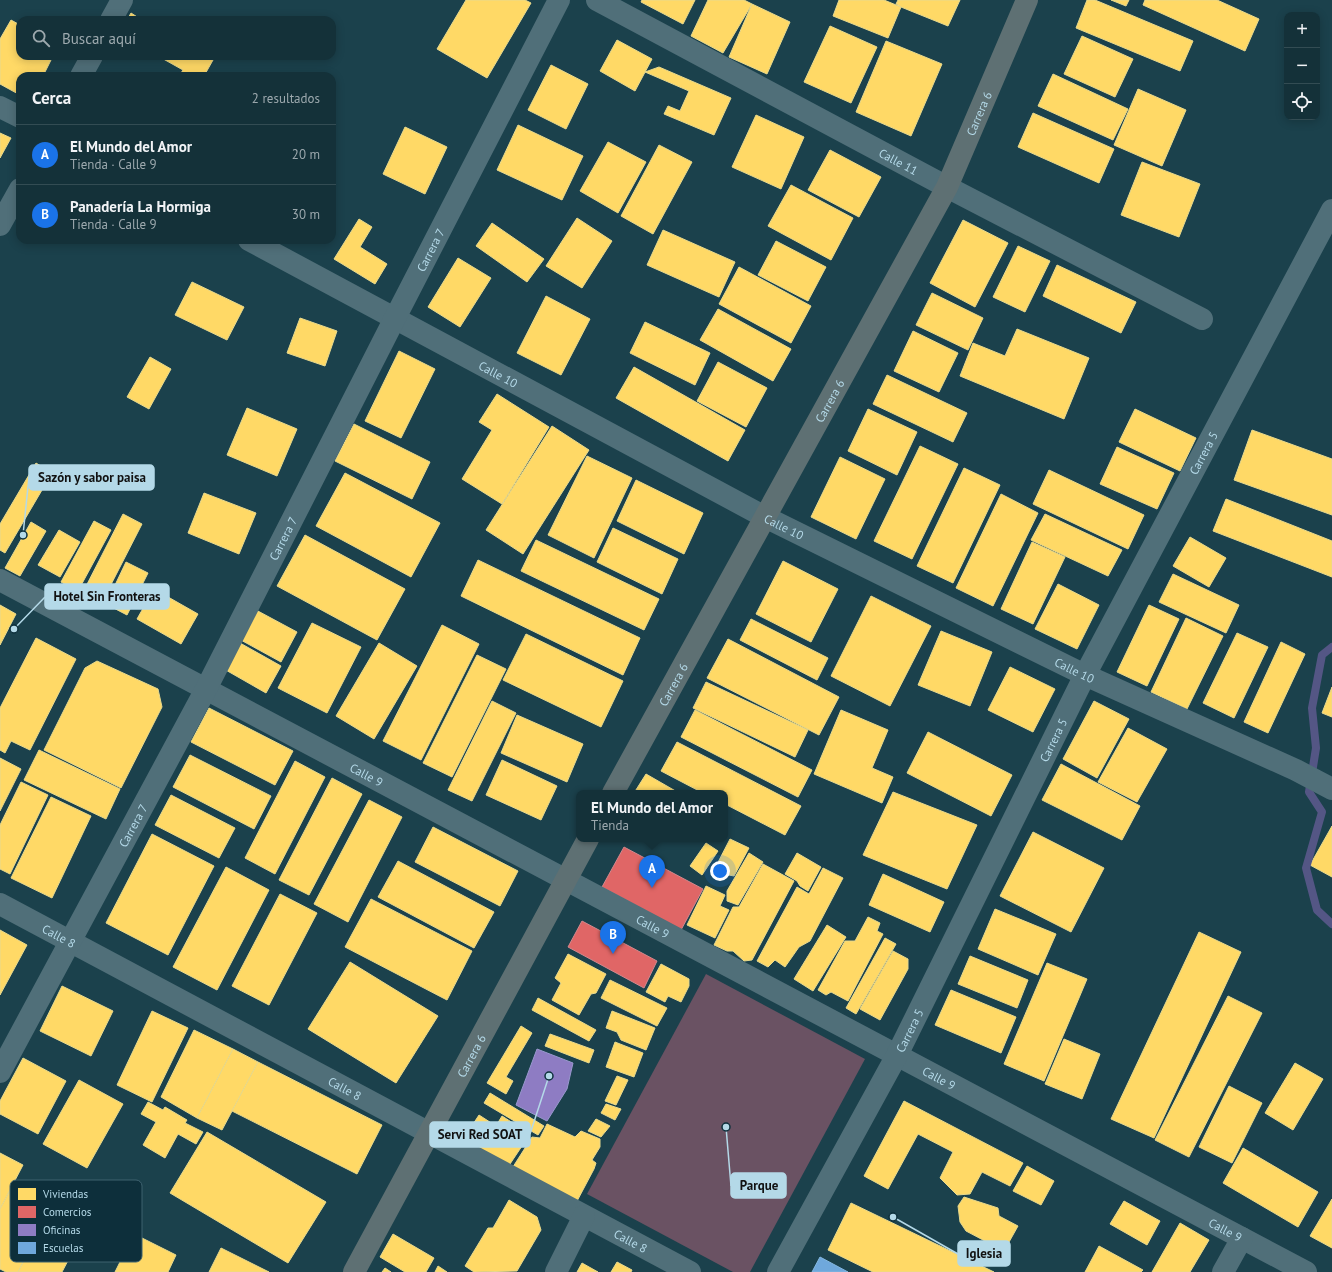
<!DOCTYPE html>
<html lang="es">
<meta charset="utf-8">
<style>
:root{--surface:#143139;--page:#213d44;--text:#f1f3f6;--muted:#9da9ae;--line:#334c53;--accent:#1a73e8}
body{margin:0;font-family:"PT Sans",sans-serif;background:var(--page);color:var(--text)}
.controls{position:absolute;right:12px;top:12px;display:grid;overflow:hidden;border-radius:8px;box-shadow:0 2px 10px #0003}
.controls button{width:36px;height:36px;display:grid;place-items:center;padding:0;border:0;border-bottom:1px solid var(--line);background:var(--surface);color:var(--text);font:20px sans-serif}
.you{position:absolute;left:720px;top:871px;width:14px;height:14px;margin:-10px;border:3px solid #fff;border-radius:50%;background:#1a73e8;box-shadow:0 0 0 6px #1a73e833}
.badge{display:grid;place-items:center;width:26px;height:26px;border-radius:50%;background:var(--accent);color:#fff;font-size:13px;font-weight:700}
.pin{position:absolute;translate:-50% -33px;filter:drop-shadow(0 1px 2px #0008)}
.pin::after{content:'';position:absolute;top:21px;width:14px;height:12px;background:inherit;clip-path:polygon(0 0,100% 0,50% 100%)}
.popup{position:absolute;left:576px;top:790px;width:152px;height:52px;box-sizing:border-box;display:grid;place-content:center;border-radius:8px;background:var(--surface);filter:drop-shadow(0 1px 3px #0005);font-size:13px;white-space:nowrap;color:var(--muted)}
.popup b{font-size:15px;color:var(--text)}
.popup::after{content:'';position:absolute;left:50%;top:100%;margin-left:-8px;border:8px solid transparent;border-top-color:var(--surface)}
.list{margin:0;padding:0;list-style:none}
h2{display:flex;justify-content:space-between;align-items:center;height:52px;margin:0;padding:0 16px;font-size:17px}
h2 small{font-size:13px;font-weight:400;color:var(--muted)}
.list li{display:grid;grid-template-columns:26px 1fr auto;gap:12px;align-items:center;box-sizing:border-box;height:60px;padding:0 16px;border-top:1px solid var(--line)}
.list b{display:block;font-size:15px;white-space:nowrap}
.list p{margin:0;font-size:13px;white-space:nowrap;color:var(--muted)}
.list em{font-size:13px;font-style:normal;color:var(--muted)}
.icon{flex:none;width:22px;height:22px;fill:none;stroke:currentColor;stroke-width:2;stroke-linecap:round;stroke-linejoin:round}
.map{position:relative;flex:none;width:1332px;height:1272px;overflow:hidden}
.search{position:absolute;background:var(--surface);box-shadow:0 2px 10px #0003;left:16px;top:16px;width:320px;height:44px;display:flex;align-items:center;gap:10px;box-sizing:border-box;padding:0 14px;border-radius:12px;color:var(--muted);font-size:15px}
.panel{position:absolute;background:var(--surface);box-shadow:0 2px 10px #0003;left:16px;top:72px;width:320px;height:172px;border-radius:12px}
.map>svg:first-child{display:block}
.green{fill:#6a5263}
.homes{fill:#ffd966;stroke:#e8d98d}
.shops{fill:#e06666;stroke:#d3888d}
.offices{fill:#8e7cc3;stroke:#9998ce}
.schools{fill:#6fa8dc;stroke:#84b7e0}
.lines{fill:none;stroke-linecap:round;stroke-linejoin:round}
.stream{stroke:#545685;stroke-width:8}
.street{stroke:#506f79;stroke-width:22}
.primary{stroke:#5e7073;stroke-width:22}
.labels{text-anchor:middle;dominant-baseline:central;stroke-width:4;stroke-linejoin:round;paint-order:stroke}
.street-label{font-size:12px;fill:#b4d9e8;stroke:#0d2f3b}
.key{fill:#0d2f3b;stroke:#3f626f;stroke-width:1}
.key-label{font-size:11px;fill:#b4d9e8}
.leader{fill:none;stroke:#b4d9e8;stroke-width:1.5}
.callout-dot{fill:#b4d9e8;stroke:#0d2f3b;stroke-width:1.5}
.callout{fill:#b4d9e8;stroke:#b4d9e8;stroke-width:1.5}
.callout-label{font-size:13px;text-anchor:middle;font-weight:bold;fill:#111}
</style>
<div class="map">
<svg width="1332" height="1272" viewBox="0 0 1332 1272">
<rect width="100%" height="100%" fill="#1b414c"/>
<path class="green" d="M706,974L865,1059L750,1272H733L587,1194Z"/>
<g class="homes">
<path d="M466,0H525L531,3L487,78L437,49Z"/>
<path d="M642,0H695L683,24L641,2Z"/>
<path d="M708,0H744L752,4L723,53L691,36Z"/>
<path d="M839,0H884L901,7L888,38L833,16Z"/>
<path d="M898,0H960L948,26L901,7L896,4Z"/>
<path d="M1087,0H1095L1193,41L1180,71L1076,28Z"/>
<path d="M1111,0H1129L1126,6Z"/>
<path d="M1145,0H1217L1259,19L1245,51L1143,5Z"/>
<path d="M752,4L790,22L767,74L729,57Z"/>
<path d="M131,13L142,20H127Z"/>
<path d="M11,20L20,25V56H53L43,76H20V95L0,84V39Z"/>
<path d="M830,26L877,47L851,103L804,82Z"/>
<path d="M1082,36L1133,59L1115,97L1064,74Z"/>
<path d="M617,40L652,59L635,91L600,71Z"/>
<path d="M886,41L942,64L911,136L856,112Z"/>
<path d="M158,56H205L213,60L204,76H179L183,70Z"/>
<path d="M551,65L588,84L566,129L528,110Z"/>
<path d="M659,67L731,98L714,135L664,114L668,106L680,111L689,91L645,72Z"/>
<path d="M1053,74L1128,109L1113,140L1038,106Z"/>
<path d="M1138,89L1186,110L1162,166L1114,145Z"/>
<path d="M1033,113L1114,149L1099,183L1018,147Z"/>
<path d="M756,115L804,137L781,189L732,167Z"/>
<path d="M518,125L583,156L562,200L497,170Z"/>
<path d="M405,127L447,147L425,194L383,174Z"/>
<path d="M0,133L11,138L0,158Z"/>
<path d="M608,142L646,162L618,213L580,191Z"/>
<path d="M659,145L692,162L653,234L621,216Z"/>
<path d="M830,150L881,177L859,217L808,190Z"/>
<path d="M1142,162L1200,184L1179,237L1121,215Z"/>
<path d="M791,185L853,218L831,260L768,226Z"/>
<path d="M577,218L612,241L582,288L546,266Z"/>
<path d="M359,219L372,227L360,247L387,264L375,284L334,259Z"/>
<path d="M963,220L1008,243L975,307L930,283Z"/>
<path d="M492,223L544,259L527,282L476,246Z"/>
<path d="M663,230L735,262L719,297L647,265Z"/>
<path d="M776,241L826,267L808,301L758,275Z"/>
<path d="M1018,246L1050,261L1025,312L993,297Z"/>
<path d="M458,258L491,278L460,327L428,307Z"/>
<path d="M1057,265L1136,302L1121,333L1043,296Z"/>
<path d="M739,267L811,306L791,343L719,304Z"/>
<path d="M192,282L244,307L227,340L175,315Z"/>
<path d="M932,293L983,318L968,350L916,325Z"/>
<path d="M546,296L590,319L561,375L517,353Z"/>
<path d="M718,309L791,349L773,381L700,340Z"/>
<path d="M300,318L337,331L325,366L287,353Z"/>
<path d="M645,322L710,353L695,385L630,353Z"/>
<path d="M1017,329L1089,358L1064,419L960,376L973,343L1005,356Z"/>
<path d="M913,331L958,353L939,392L894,371Z"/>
<path d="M399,351L435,369L401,438L365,421Z"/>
<path d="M150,357L171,369L149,409L127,397Z"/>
<path d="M718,362L767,388L746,427L697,401Z"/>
<path d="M634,367L745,430L728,461L616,398Z"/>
<path d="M887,375L967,413L953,442L873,404Z"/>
<path d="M497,394L549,427L502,504L462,479L492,430L479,422Z"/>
<path d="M247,408L297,429L277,476L227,455Z"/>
<path d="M868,409L917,432L897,475L848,451Z"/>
<path d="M1135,409L1196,438L1180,471L1119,442Z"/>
<path d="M354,424L430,462L412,499L335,461Z"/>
<path d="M552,426L589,450L523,554L486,530Z"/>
<path d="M1252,430L1332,459V515L1234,480Z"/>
<path d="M920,446L958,464L912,559L874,541Z"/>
<path d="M1117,447L1174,473L1157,509L1100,484Z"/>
<path d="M587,456L632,478L594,558L548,535Z"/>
<path d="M840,457L885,479L856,539L811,517Z"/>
<path d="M36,463L52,473L5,553L0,550V524Z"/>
<path d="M964,468L1000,485L953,583L917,566Z"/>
<path d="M1049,470L1144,515L1128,549L1033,504Z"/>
<path d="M345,473L440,523L411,577L316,526Z"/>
<path d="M636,480L703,513L684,554L617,521Z"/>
<path d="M204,493L256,513L239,554L188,533Z"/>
<path d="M1001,494L1038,513L993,606L956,588Z"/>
<path d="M1226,499L1332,541V577L1213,531Z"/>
<path d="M123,514L142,524L100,606L81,596Z"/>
<path d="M1045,514L1122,550L1108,576L1031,540Z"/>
<path d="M94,521L111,530L78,591L61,582Z"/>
<path d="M31,522L46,531L20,576L5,568Z"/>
<path d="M613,528L678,559L662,594L597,562Z"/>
<path d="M59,530L80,542L60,577L38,565Z"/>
<path d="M305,535L405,589L377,640L277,586Z"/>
<path d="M1190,537L1226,558L1209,587L1173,566Z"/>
<path d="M536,540L659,599L644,630L521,571Z"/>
<path d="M1032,542L1065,557L1033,624L1001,609Z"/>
<path d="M478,560L640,638L623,675L461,596Z"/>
<path d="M783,561L838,589L811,642L756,614Z"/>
<path d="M126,562L148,573L127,615L106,604Z"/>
<path d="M1173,574L1239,605L1226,633L1159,602Z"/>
<path d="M1058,584L1099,605L1077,649L1035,629Z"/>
<path d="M154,589L198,614L181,644L137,619Z"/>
<path d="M871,596L931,626L890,706L831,676Z"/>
<path d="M0,605L16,614L0,645Z"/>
<path d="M1149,605L1179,619L1147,686L1117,672Z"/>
<path d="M256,610L297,632L281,662L239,639Z"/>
<path d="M1186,618L1223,636L1187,709L1151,692Z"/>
<path d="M751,619L828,658L817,680L740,640Z"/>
<path d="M312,623L361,647L327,713L278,688Z"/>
<path d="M442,625L479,644L421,760L383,741Z"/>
<path d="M941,631L992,652L970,706L918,685Z"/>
<path d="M1237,633L1268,647L1234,718L1203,703Z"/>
<path d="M526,634L623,681L601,727L503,680Z"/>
<path d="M36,638L76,659L30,750L11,741L5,753L0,750V708Z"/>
<path d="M728,639L839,697L819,735L707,678Z"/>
<path d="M1281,642L1305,654L1268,733L1244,722Z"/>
<path d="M240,643L281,666L266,693L224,669Z"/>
<path d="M379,643L417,666L374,739L336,716Z"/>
<path d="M477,655L506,669L452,777L423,763Z"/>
<path d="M97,661L158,689L162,707L121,788L44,750L85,668Z"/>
<path d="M1010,667L1055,689L1033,732L988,710Z"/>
<path d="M706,682L808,730L795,757L693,708Z"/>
<path d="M1332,687V717L1322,713Z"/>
<path d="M492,701L516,713L472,801L448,790Z"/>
<path d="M1094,701L1129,719L1097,778L1063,759Z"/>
<path d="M209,708L293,751L275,785L191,742Z"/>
<path d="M695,710L812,770L798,797L681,737Z"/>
<path d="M841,710L888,730L872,768L893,777L882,803L814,774Z"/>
<path d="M517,715L583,744L567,782L501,753Z"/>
<path d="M1128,728L1167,749L1137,802L1098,782Z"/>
<path d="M928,732L1012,775L991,816L907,773Z"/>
<path d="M677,742L801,806L785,835L725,804V793H703L661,771Z"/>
<path d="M39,750L120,789L106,819L24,780Z"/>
<path d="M190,755L271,796L254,829L173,787Z"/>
<path d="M0,758L21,769L0,811Z"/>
<path d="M502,760L557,786L541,820L486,795Z"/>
<path d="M295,761L325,777L275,874L245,858Z"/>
<path d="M1061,764L1140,806L1122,840L1042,800Z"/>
<path d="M646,774L679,793H634Z"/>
<path d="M332,778L362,794L309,895L279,880Z"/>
<path d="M21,782L48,795L10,874L0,869V825Z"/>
<path d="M893,792L977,825L947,889L863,855Z"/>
<path d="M171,795L235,828L219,858L155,825Z"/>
<path d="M51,797L91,816L52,898L11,878Z"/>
<path d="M369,800L402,817L348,922L314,904Z"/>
<path d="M1332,826V877L1310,865Z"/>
<path d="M433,827L518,871L500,906L415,862Z"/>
<path d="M1033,832L1104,868L1071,932L1000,896Z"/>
<path d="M152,834L214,866L168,955L106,923Z"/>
<path d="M730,839L749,848L734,876L713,872Z"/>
<path d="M706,843L718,851L702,875L690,866Z"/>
<path d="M749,853L763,862L738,905L727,901V891Z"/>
<path d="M797,853L821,867L808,891L800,886L797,881L785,874Z"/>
<path d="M398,861L494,912L474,948L378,897Z"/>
<path d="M763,864L794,881L752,960L744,961L733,951H727L714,945L733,907H739Z"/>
<path d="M226,867L269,890L217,990L173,967Z"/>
<path d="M823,868L843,878L810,941L799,947L785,967L775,960L768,967L757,961L797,887L809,894Z"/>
<path d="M883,874L944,902L930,932L869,905Z"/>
<path d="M706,886L725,895L720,906L729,910L715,938L687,925Z"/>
<path d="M280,894L317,913L269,1005L232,986Z"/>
<path d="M371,899L472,951L447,1000L345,947Z"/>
<path d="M995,909L1056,934L1038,975L978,949Z"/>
<path d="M868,917L880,923L877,931L883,934L848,1001L831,992L826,995L818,990L845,941H855Z"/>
<path d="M827,925L846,937L813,991L794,979Z"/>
<path d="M0,930L27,945L0,995Z"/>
<path d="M1199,932L1241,952L1154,1138L1111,1119Z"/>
<path d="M885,938L896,944L856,1014L846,1008Z"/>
<path d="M893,951L908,959V969L880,1020L860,1009Z"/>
<path d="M568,954L606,974L596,993L591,994L579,1015L552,1000L561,983L555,978Z"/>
<path d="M970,956L1028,980L1017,1008L958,984Z"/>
<path d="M350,962L438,1016L396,1083L308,1029Z"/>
<path d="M1047,963L1087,979L1044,1081L1004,1064Z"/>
<path d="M661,964L689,979V986L681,1002L668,996L665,1002L646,992Z"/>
<path d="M610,980L667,1008L657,1026L601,998Z"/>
<path d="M62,986L113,1011L91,1056L40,1031Z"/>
<path d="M951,990L1016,1017L1001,1053L935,1025Z"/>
<path d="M1228,996L1262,1013L1189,1157L1155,1140Z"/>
<path d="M538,998L596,1030L589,1041L532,1010Z"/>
<path d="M152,1011L188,1028L152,1102L117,1085Z"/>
<path d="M612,1011L655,1028L646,1050L621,1040L617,1032L606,1028Z"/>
<path d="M521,1026L532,1033L506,1077L513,1081L506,1094L487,1083Z"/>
<path d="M194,1030L233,1049L197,1118L161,1097Z"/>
<path d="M550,1034L594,1050L589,1063L545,1046Z"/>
<path d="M1064,1039L1100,1054L1082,1099L1045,1084Z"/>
<path d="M615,1042L643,1053L634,1077L606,1067Z"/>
<path d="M233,1049L258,1062L222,1130L197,1118Z"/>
<path d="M23,1058L66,1081L38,1134L0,1114V1101Z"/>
<path d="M258,1062L382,1125L357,1174L232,1111Z"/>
<path d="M1295,1063L1323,1079L1293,1130L1265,1113Z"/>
<path d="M617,1076L628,1080L616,1105L605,1101Z"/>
<path d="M79,1080L123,1104L87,1168L43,1144Z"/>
<path d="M1229,1086L1262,1103L1232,1163L1199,1147Z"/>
<path d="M490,1093L544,1126L538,1135L484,1103Z"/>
<path d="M904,1101L1023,1163L1010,1186L982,1172L970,1194L957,1195L940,1178L953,1152L918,1134L888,1189L864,1176Z"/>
<path d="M148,1102L163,1110L165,1107L187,1120L185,1123L203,1132L196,1144L178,1134L165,1158L143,1145L156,1122L141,1114Z"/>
<path d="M606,1104L621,1109L615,1120L601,1113Z"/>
<path d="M479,1115L496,1126L502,1116L530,1134L504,1173L460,1144Z"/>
<path d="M596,1119L610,1126L601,1137L588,1131Z"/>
<path d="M547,1124L575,1137L581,1131L600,1139V1147L592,1160L596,1163L594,1169L576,1203L511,1170L532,1137L540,1138Z"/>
<path d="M207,1132L326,1202L288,1263L170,1193Z"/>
<path d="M1243,1148L1318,1192L1298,1227L1223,1183Z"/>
<path d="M0,1153L23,1165L0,1209Z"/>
<path d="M1027,1166L1054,1181L1041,1205L1013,1191Z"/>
<path d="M14,1183L54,1203L18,1272H6L0,1269V1209Z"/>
<path d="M964,1197L998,1208L999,1216L1018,1226L1004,1251L966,1231L960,1222L958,1206Z"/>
<path d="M1332,1199V1248L1310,1236Z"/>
<path d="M509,1200L537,1217L541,1230L517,1271L474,1272L465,1266L488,1228H493Z"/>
<path d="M1124,1201L1160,1221L1147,1245L1110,1224Z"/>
<path d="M851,1203L994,1272H873L828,1250Z"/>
<path d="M51,1209L86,1226L62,1272H18Z"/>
<path d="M1180,1223L1209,1240L1190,1272H1152Z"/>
<path d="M134,1234L176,1255L168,1272H115Z"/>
<path d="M393,1234L434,1258L426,1272H405L380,1257Z"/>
<path d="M1099,1246L1143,1270L1141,1272H1085Z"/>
<path d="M221,1248L269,1272H209Z"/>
<path d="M617,1262L632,1270L631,1272H611Z"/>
<path d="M582,1263L598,1272H577Z"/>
<path d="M438,1266L447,1272H435Z"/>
<path d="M385,1268L391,1272H382Z"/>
</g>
<g class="shops">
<path d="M624,847L703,889L681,930L602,887Z"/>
<path d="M582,921L657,961L644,988L568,947Z"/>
</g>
<path class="offices" d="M537,1049L573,1063L567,1089L547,1121L516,1105Z"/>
<path class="schools" d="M820,1257L848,1272H812Z"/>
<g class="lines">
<path class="stream" d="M1332,647L1322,655L1312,708L1316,748L1309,792L1322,812L1306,868L1317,910L1332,924"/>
<g class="street">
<path id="s1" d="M597,0L947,187L1202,319"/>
<path d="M111,20L122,0"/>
<path d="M81,76L92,56"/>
<path d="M0,107L20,117"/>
<path d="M0,225L20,189"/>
<path id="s2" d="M249,240L765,517L1085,675L1296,770L1332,789"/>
<path id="s3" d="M0,580L1306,1272"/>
<path id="s4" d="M0,904L690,1272"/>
<path id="s5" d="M0,1072L206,689L395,318L559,0"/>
<path d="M556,1272L584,1216"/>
<path id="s6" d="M778,1272L897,1055L1085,675L1332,210"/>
<path d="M1223,1272L1242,1238"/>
</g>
<g class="primary">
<path id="s7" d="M613,793L947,187L1027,0"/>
<path id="s8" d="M354,1272L588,839"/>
</g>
</g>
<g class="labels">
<g class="street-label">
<text stroke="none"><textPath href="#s7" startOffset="772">Carrera 6</textPath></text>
<text stroke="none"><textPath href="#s1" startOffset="342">Calle 11</textPath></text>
<text stroke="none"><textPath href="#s5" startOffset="928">Carrera 7</textPath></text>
<text stroke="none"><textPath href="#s2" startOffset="283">Calle 10</textPath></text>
<text stroke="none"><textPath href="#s7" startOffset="448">Carrera 6</textPath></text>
<text stroke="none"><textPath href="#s6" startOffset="923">Carrera 5</textPath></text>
<text stroke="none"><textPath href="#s2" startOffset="607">Calle 10</textPath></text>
<text stroke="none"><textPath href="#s5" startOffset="604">Carrera 7</textPath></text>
<text stroke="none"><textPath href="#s2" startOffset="931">Calle 10</textPath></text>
<text stroke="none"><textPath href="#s7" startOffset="124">Carrera 6</textPath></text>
<text stroke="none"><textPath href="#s6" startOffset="599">Carrera 5</textPath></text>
<text stroke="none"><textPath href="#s3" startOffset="415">Calle 9</textPath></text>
<text stroke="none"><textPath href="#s5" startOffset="280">Carrera 7</textPath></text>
<text stroke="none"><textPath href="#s3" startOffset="739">Calle 9</textPath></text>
<text stroke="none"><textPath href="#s4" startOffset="67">Calle 8</textPath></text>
<text stroke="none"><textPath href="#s6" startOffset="275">Carrera 5</textPath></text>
<text stroke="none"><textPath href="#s8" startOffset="246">Carrera 6</textPath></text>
<text stroke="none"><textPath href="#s3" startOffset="1063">Calle 9</textPath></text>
<text stroke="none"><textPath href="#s4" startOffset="391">Calle 8</textPath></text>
<text stroke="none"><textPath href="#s3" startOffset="1387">Calle 9</textPath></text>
<text stroke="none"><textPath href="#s4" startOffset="715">Calle 8</textPath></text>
</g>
</g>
<rect x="10" y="1180" width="132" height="82" rx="6" class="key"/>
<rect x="18" y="1188" width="18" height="12" fill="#ffd966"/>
<rect x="18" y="1206" width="18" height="12" fill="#e06666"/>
<rect x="18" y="1224" width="18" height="12" fill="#8e7cc3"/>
<rect x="18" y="1242" width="18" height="12" fill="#6fa8dc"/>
<g class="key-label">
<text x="43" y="1198">Viviendas</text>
<text x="43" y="1216">Comercios</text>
<text x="43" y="1234">Oficinas</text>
<text x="43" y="1252">Escuelas</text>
</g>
<path class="leader" d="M23 535L29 477M14 629L45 597M549 1076L530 1134M726 1127L731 1186M893 1217L958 1254"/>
<g class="callout-dot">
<circle cx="23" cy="535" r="4"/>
<circle cx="14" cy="629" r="4"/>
<circle cx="549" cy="1076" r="4"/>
<circle cx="726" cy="1127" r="4"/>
<circle cx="893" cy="1217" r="4"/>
</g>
<g class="callout">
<rect x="29" y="465" width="125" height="25" rx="4"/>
<rect x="45" y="584" width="124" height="25" rx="4"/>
<rect x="430" y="1122" width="100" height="25" rx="4"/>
<rect x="731" y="1173" width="55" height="25" rx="4"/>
<rect x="958" y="1241" width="52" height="25" rx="4"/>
</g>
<g class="callout-label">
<text x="92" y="482">Sazón y sabor paisa</text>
<text x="107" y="601">Hotel Sin Fronteras</text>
<text x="480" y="1139">Servi Red SOAT</text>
<text x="759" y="1190">Parque</text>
<text x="984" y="1258">Iglesia</text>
</g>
</svg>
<div class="controls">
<button>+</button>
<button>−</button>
<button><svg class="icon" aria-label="locate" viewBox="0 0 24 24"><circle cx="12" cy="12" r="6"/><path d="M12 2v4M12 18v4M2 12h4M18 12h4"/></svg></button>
</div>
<div class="you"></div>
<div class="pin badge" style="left:652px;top:888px">A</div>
<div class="popup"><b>El Mundo del Amor</b>Tienda</div>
<div class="pin badge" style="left:613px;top:954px">B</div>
<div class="search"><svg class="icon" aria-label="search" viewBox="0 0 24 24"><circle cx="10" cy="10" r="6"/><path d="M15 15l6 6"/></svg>Buscar aquí</div>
<section class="panel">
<h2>Cerca<small>2 resultados</small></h2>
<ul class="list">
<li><span class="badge">A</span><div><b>El Mundo del Amor</b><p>Tienda · Calle 9</p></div><em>20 m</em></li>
<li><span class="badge">B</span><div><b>Panadería La Hormiga</b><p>Tienda · Calle 9</p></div><em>30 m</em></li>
</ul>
</section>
</div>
